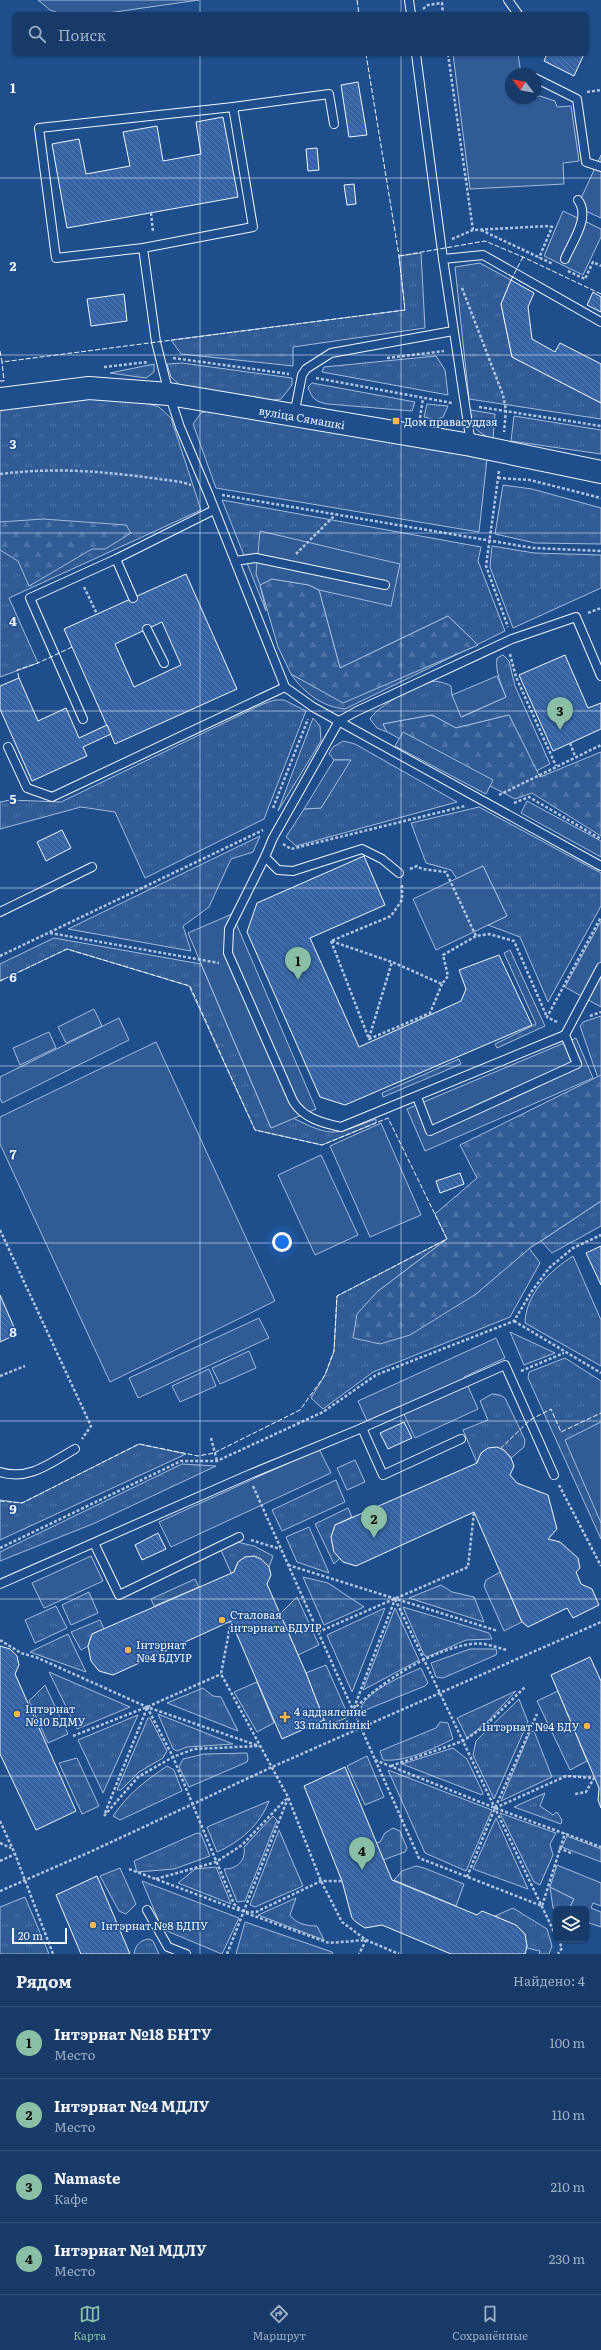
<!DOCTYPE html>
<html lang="ru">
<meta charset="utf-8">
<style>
:root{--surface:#173a69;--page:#20416f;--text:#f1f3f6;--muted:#9eadc0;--line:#36547d;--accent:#8abfa5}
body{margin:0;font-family:Literata,serif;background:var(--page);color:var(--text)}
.controls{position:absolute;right:12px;bottom:12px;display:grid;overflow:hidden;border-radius:6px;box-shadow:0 1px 3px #0004}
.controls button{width:36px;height:36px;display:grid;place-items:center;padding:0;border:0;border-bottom:1px solid var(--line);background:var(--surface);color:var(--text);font:20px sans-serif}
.compass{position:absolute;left:505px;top:68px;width:36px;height:36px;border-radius:50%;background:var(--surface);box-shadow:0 1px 3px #0004;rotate:301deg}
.scale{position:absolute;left:12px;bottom:10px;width:55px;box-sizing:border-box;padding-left:4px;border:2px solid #f2f6ff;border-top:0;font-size:11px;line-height:14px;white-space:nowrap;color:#f2f6ff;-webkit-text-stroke:3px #1f4e8c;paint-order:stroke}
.you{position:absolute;left:282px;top:1242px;width:14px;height:14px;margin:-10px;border:3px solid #fff;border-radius:50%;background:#1a73e8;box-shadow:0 0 0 6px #1a73e833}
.badge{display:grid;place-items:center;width:26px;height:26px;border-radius:50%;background:var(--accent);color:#111;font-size:13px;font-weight:700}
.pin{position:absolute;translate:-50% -33px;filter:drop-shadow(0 1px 2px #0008)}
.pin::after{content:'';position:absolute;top:21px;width:14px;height:12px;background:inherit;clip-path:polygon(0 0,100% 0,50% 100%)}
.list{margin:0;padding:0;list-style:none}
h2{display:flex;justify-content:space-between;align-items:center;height:52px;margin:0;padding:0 16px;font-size:17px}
h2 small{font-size:13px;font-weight:400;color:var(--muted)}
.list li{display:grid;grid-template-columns:26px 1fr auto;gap:12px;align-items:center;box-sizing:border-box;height:72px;padding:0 16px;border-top:1px solid var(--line)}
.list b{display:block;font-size:15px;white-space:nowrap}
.list p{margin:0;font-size:13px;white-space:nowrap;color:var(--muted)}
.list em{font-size:13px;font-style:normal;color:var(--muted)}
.icon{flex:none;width:22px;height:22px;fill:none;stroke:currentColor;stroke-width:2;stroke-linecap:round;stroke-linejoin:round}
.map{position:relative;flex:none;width:601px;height:1954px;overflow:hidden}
.search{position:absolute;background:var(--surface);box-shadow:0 1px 3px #0004;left:12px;right:12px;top:12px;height:44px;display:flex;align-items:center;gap:10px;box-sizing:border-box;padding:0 14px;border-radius:6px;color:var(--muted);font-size:15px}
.sheet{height:340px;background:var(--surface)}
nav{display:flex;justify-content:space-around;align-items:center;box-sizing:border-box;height:56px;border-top:1px solid var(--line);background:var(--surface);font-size:11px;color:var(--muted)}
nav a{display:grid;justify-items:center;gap:2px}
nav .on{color:var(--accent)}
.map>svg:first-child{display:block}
.grass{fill:url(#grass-tufts);stroke:#a8bbd7}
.forest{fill:url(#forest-firs);stroke:#a8bbd7}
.built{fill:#305b95;stroke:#a8bbd7}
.building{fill:url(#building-back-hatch);stroke:#f2f6ff;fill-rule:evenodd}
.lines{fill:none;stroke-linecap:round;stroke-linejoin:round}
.lane-casing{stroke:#f2f6ff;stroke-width:10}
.secondary-casing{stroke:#f2f6ff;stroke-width:24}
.path{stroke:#b3c4dc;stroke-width:2.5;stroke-dasharray:3 2;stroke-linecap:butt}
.lane{stroke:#1f4e8c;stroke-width:8}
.secondary{stroke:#1f4e8c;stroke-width:22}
.fence{stroke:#f2f6ff;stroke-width:1;stroke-dasharray:5 2;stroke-linecap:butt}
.grid{fill:none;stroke:#f2f6ff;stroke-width:1;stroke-opacity:0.55}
.poi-dot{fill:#ffb74d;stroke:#1f4e8c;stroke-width:1.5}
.labels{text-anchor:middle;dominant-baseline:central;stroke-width:3;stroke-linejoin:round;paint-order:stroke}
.street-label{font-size:11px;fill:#f2f6ff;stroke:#1f4e8c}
.poi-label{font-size:11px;fill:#f2f6ff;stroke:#1f4e8c;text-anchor:start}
.grid-label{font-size:13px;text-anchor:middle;font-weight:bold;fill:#f2f6ff;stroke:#1f4e8c;stroke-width:3;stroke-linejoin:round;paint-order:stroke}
</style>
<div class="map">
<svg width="601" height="1954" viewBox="0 0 601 1954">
<defs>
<pattern id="grass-tufts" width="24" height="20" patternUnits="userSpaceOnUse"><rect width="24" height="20" fill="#305b95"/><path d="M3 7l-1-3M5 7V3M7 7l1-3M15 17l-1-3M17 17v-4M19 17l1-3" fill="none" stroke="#4e73a5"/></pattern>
<pattern id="forest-firs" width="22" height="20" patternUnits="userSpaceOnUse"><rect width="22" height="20" fill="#305b95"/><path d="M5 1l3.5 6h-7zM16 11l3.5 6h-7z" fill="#4e73a5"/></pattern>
<pattern id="building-back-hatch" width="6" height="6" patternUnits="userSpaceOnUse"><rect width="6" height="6" fill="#3563a3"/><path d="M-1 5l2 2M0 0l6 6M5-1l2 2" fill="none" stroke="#537ab1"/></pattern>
</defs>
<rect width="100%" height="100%" fill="#1f4e8c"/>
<g class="grass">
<path d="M421,253L425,328L293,347V366L181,354L171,340L405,310L399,256Z"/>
<path d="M480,263L511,280L501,304L512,357L601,403V419L469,399L455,267Z"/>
<path d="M436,356L445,370L448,395L322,372L324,367Z"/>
<path d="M182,363L292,378V385L281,399L273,400L180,385L171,377L167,364Z"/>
<path d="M154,364V372L146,378L110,373Z"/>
<path d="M312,383L415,402L412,411L328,404C316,402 312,399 308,387Z"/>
<path d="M69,396L146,403L159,407L171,418L201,510L9,598L38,663L0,677V407Z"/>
<path d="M427,404L448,406L443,417L436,420L424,417Z"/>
<path d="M211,410L487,459L479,532L216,488L193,424L201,413Z"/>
<path d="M470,410L495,414L493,439C477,433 472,427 470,410Z"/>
<path d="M514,416L601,430V454L511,441Z"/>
<path d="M503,485L532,489L601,508V544L535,543L495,534Z"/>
<path d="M222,500L481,547L478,561L505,631L345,709C322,707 303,692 291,674L343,702L478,645L448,616L340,668L319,590L260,585L266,611Z"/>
<path d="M492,546L534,553L601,555V588L513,628L490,567Z"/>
<path d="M503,655L509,661L515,686L550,764L536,771L509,715L456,728L432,715L383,724L387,732L377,728L370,719C377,706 415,686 430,682C437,680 445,683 451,686L452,695L462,717L506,697C501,683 495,673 497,658Z"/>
<path d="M275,700H284L306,711L264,819L145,878L115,812L81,807L0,829V802L10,800L61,802L263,704Z"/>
<path d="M313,718L320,726L321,741L278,811Z"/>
<path d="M343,741L355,744L457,802L296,846L286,837L304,809L321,808L350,760H334L329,754L333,747Z"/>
<path d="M479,807L601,873V906L548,1002L520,937L488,925L507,916L483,866L457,879L451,870L426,863L411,823Z"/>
<path d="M260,836L253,852L231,859L209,907L183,926L191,951L68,929Z"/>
<path d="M54,938L201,964L271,1128L293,1118C335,1139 334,1134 376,1119V1123L322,1145L255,1130L189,986L67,949L0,981V964Z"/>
<path d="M510,950L545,1026L497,1048L495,1044L536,1024L504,953Z"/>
<path d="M601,1016V1075L598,1078L580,1026L583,1022Z"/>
<path d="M459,1059L461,1064L383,1097L382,1093Z"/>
<path d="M601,1201V1226L552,1253L541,1241Z"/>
<path d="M447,1239L377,1292L476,1294L529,1248L540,1263L510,1317L373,1372L323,1409L311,1398L325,1375L334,1351L337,1296Z"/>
<path d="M573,1256L601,1320V1366L525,1323C526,1293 550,1271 573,1256Z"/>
<path d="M510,1332L555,1353L524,1365Z"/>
<path d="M565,1358L601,1381V1539L528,1378L529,1372Z"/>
<path d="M492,1394L500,1395L505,1398L525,1440L524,1447L511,1458L504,1450L477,1463L463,1430L488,1420L480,1401Z"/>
<path d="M139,1444L186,1454L0,1540V1500L22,1503Z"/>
<path d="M355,1460L365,1482L347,1490L337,1468Z"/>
<path d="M182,1464L216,1466L95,1523L0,1561V1552Z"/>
<path d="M336,1480L345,1502L282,1531L272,1510Z"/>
<path d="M348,1508L352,1517L335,1525C331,1538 330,1548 340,1558L334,1564L315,1524Z"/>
<path d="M309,1527L329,1573L297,1562L286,1537Z"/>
<path d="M237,1542L254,1546L273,1556L269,1567L245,1557L238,1562L234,1572L231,1573L220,1548Z"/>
<path d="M500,1572L522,1622L504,1631L484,1586L486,1580Z"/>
<path d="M303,1577L328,1583L364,1607L324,1625Z"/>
<path d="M195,1579L199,1587L154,1606L151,1599Z"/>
<path d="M441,1585L452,1592L474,1597L484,1622L409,1598Z"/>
<path d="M89,1592L98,1613L71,1625L62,1605Z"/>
<path d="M297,1597L319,1645L298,1655L280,1614Z"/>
<path d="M56,1606L67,1628L35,1643L25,1620Z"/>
<path d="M403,1607L489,1633L492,1639L466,1640L427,1657L424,1655Z"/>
<path d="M385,1608L352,1692L327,1635Z"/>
<path d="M395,1608L419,1660L363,1690Z"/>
<path d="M100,1620L104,1629L92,1634L88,1646L81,1650L71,1632Z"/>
<path d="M68,1634L86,1672L30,1652Z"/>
<path d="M470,1649H496L497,1652L496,1655L443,1678L436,1677L431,1663Z"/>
<path d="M326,1665L348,1715L346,1718L329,1725L324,1720L306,1673Z"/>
<path d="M421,1668L428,1683L425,1686L363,1711L361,1707C369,1690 404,1675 421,1668Z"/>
<path d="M49,1672L130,1707L77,1729Z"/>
<path d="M257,1682L274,1723L257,1732L234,1692Z"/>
<path d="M45,1685L68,1734L48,1743L29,1701Z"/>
<path d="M203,1688L213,1696L221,1697L238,1731L167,1703Z"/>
<path d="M516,1691L487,1722L467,1738L457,1718Z"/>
<path d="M558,1691L587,1761L570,1770L537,1701Z"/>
<path d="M519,1699L528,1722L494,1799L473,1755L476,1741Z"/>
<path d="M158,1714L233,1744L187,1747L177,1751L173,1749Z"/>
<path d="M138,1715L103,1793L78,1740Z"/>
<path d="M148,1718H150L167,1751L163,1758L139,1772L121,1790H117Z"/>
<path d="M440,1722L448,1723L453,1739C433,1749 406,1762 383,1760L380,1751L436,1728Z"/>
<path d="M534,1731L552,1777L501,1801L530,1732Z"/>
<path d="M453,1748L467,1759L483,1793L482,1795L402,1764Z"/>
<path d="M247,1753L248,1759L247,1762L189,1787L179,1767L183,1759L204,1754Z"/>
<path d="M367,1756L384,1797L365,1805L347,1766Z"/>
<path d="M77,1758L99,1806L82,1814L59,1763Z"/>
<path d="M167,1766L174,1770L182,1791L120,1820L113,1816C129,1793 144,1782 167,1766Z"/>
<path d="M388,1770L492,1810L466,1871L425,1853Z"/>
<path d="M545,1793L540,1806L553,1815L557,1812L562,1820L561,1824L514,1807Z"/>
<path d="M269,1801C260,1825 240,1842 217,1852L207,1827Z"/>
<path d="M500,1813L556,1833L550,1844L553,1855L540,1885L534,1882Z"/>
<path d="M273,1816L277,1820L245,1901L237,1902L224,1869C238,1869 246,1860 244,1847Z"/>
<path d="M496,1818L528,1889L473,1869Z"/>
<path d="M393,1828L400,1831L407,1848L405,1852L383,1860L376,1843L380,1842L385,1833Z"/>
<path d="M279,1830L303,1886L255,1907L250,1905Z"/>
<path d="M197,1833L201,1834L210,1856L174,1869L137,1872L134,1861Z"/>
<path d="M416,1866L424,1868L464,1884L456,1906L394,1880L402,1871Z"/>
<path d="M216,1867L231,1904L178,1883L195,1869Z"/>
<path d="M120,1868L136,1904L126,1914L119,1911L100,1876Z"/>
<path d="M142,1881L239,1918L222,1954L162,1929Z"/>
<path d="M550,1887L574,1899L569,1909L556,1910L553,1908Z"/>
<path d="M25,1897L49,1954H0V1907Z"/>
<path d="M296,1898L290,1915C296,1924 307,1926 317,1926L324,1940L258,1915Z"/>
<path d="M513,1908L547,1929L552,1946L549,1954H539L540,1951L527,1948C526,1928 512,1924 495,1916Z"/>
<path d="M245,1922L332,1952L333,1954H236Z"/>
<path d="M149,1939L153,1941L159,1954H134C135,1946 140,1940 149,1939Z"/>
</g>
<g class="forest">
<path d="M43,519L126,525L131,533L105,549H92L29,586L18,561L0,550V522Z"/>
<path d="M272,579L309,585L319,590L340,668L448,616L478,645L343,703L291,674L278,647L260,585Z"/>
<path d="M432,715L456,728L509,715L540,777L601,752V836L532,793L515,799L387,732L383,724Z"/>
<path d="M601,1075V1201L530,1248L476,1294L410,1335L380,1344L353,1338L357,1314L377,1292L447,1239L435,1214L477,1178L460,1145Z"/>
</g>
<g class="built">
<path d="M38,0H199L101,14H61L50,10Z"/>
<path d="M453,54H518L521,74H511V98L540,96L555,101L557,107L571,106L579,161L563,163L564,184L470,189Z"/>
<path d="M601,155V218L577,207Z"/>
<path d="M563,211L601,229V237L583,275L544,256Z"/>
<path d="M260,531L400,564L391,606L319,590L309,585L272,579L260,585L256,574Z"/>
<path d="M497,676L506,697L461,717L452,695Z"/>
<path d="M403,732L493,780L486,794L395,746Z"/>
<path d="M334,760H351L321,808L304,809Z"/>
<path d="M527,801L601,841V857L521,813Z"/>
<path d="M483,866L507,916L436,950L413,899Z"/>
<path d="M232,914L316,1109L271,1128L188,933Z"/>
<path d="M601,921V1007L565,987Z"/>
<path d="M94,1009L102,1026L66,1043L58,1027Z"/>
<path d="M119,1018L129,1040L2,1103L0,1098V1077Z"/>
<path d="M49,1032L56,1048L20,1065L13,1048Z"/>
<path d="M576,1038L593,1078L425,1151L407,1109Z"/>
<path d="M156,1042L275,1301L110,1382L0,1144V1117Z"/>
<path d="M381,1123L421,1215L370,1237L330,1146Z"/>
<path d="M321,1155L358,1235L315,1255L278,1175Z"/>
<path d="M259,1318L269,1338L138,1398L129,1378Z"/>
<path d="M496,1338L505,1358L464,1377L478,1409L415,1438L400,1406L367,1421L358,1401Z"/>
<path d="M249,1351L256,1368L220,1384L212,1368Z"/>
<path d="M209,1369L216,1386L180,1402L172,1386Z"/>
<path d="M601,1422V1523L565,1440Z"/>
<path d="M319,1449L331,1473L171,1547L159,1522Z"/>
<path d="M91,1556L103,1581L44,1608L32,1583Z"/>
<path d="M567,1836L601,1849V1862L562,1847Z"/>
<path d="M557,1865L601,1883V1906L593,1903L591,1908L601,1912V1927L586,1922V1909H569L574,1899L550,1887Z"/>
</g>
<g class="building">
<path d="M547,54H584L574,76L544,61Z"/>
<path d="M358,82L367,135L349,137L341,85Z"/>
<path d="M223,117L238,197L67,228L52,144L79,139L86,174L130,166L123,132L157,126L163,161L201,154L196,122Z"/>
<path d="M317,148L319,170L308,171L306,149Z"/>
<path d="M354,184L356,204L347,205L344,185Z"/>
<path d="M511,280L534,293L528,307L532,339L555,352L560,343L601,364V403L512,357L501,304Z"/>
<path d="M593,292L601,297V312L587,305Z"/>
<path d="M124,294L127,321L91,326L87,299Z"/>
<path d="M186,574L237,689L115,744L64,629ZM162,622L181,665L134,687L115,644Z"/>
<path d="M565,655L588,708L601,703V729L553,751L519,675Z"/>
<path d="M19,678L38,721L66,708L79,738L107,725L111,734L83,747L87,756L32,781L0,709V686Z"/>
<path d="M62,830L71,848L46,861L37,842Z"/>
<path d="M364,856L385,905L310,938L359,1047L461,1001L466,989L459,970L499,955L532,1025L345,1105L320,1097L247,932L257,903Z"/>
<path d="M460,1173L464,1184L440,1193L436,1181Z"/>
<path d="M601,1246V1285L586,1253Z"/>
<path d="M0,1295L17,1334L0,1342Z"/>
<path d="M404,1422L412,1438L388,1449L380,1433Z"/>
<path d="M497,1447L504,1450L511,1458L514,1466L510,1475L517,1483L548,1495L557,1529L548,1539L560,1542L578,1558L580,1568L576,1572L581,1584L592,1589L599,1605L573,1618L567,1608L528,1627L522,1622L474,1512L356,1566L343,1562L334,1552L331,1537L335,1525L477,1463L481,1453L488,1448Z"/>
<path d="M158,1533L166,1549L142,1560L135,1545Z"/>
<path d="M254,1556L261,1559L269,1567L271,1575L267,1584L306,1673L324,1720L282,1739L231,1621L113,1675L99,1671L91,1661L88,1646L92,1634L234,1572L238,1562L245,1557Z"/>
<path d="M0,1646L10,1649L17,1656L19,1665L15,1674L76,1811L36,1830L0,1754Z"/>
<path d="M590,1657L601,1681V1808L598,1800L599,1788L551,1675Z"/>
<path d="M345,1767L392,1880L477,1915L482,1911L516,1925L525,1934L527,1946L525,1954H451L382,1925L365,1928L356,1922L352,1918L342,1881L304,1786Z"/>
<path d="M97,1876L130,1954H81L56,1895Z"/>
</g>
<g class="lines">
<g class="lane-casing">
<g id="lane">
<path d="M409,0L411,14"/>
<path d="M508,0L518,14"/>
<path d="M416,54L443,259"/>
<path d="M535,78L577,99L586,162L601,167"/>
<path d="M233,107L329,94L334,124"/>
<path d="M565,259C572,242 591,217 578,200"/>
<path d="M294,415L302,375L306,369L331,353L453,331"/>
<path d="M471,444L443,259L483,255L601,322"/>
<path d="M116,559L133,598"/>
<path d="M235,561L256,558L385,585"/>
<path d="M147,629L164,663"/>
<path d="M285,687L313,707L601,866"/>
<path d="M83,719L30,598L116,559L214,510"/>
<path d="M8,747L27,788L52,797L285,687L208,493L180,427L169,394L156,342L143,248L56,258L39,128L233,107L253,227L143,248"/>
<path d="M265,857L229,929L228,953L293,1101C303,1118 322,1123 341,1127L565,1035L601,967"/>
<path d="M399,873L382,859L362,849L293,871L278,870L265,857L273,838L339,721L357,711L512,639L576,617L601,676"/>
<path d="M0,912L92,867"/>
<path d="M417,1097L430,1131L577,1064L565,1035"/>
<path d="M362,1428L383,1475L461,1439"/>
<path d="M0,1472C29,1481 50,1463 75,1449"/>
<path d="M94,1543L119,1595L239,1537"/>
<path d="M0,1584L248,1475L362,1428L505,1365L554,1475"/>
<path d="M147,1910L168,1947L186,1954"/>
</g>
</g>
<g class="secondary-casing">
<path id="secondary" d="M0,399L89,388L169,394L471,445L601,472"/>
</g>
<g class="path">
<path d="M423,9L428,5L442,3L443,14"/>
<path d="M448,54L473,230"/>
<path d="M587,92L601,90"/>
<path d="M151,213L153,232"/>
<path d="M481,230L553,264"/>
<path d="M452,239L473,230L549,226L552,227L539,258"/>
<path d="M568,271L585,279L593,262L601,266"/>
<path d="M462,288L503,395L506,410L504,432"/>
<path d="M173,358L289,374"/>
<path d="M387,358L444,351"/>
<path d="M104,367L148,362"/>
<path d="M316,378L452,403"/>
<path d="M479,407L601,426"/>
<path d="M420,418L423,398"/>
<path d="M499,471L486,566L508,627"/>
<path d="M0,474C65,466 117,473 181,482L191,485"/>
<path d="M498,478L530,480L601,498"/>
<path d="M222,495L533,548L601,551"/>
<path d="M296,554L335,515"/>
<path d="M84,587L97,614"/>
<path d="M588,613L601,608"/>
<path d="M510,654L516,677L556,766"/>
<path d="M570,743L575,756"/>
<path d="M499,795L601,745"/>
<path d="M514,803L529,797L601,839"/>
<path d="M273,808L308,719"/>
<path d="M283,844L291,849L465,806"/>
<path d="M410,869L417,866L422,869L446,872L476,936"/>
<path d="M402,885V900L391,916L331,941L392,962L442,984L448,976L443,955L476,936L489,934L514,941L547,1017"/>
<path d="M50,933L219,963"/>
<path d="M331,941L369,1039L430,1013L442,984"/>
<path d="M0,956L263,830"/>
<path d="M590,1016L601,1012"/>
<path d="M557,1022L547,1017L601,917"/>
<path d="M369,1038L392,962"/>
<path d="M0,1230L91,1426L82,1439"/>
<path d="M514,1321L601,1373"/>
<path d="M521,1371L564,1353"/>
<path d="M0,1376L25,1366"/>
<path d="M211,1438L217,1461"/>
<path d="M559,1485L601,1566"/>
<path d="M253,1486L419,1858L542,1906L565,1833"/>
<path d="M251,1540L280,1549"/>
<path d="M0,1548L181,1461H217L323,1412L376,1375L514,1321L532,1291L549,1268L573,1248L601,1235"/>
<path d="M288,1565L498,1631"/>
<path d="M395,1599L556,1936"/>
<path d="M231,1621L221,1674L288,1797L321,1881L342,1922L366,1940L359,1954"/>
<path d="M318,1632L468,1567L474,1512"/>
<path d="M0,1640L21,1653L38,1658L147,1707L259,1746"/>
<path d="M147,1707L173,1757L234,1904L244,1912H256L321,1881H342"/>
<path d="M354,1708L395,1599"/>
<path d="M353,1710C381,1682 430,1650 471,1644C484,1642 495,1647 507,1650"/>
<path d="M73,1736L147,1707L221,1674"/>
<path d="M375,1760L495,1808L601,1847"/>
<path d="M391,1766L463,1741L484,1727L525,1687"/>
<path d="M495,1808L566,1776L594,1778L586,1792L575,1794"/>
<path d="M105,1813L147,1708"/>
<path d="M104,1816L138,1777L173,1757L194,1749L258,1746"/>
<path d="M0,1821L15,1854L53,1954"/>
<path d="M0,1843L11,1848"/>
<path d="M559,1848L573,1854"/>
<path d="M0,1861L15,1854"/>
<path d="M129,1869L241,1911"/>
<path d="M467,1877L495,1808L537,1714"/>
<path d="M156,1879L216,1862L242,1845L286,1799"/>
<path d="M0,1891L90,1852L272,1767L601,1622"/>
<path d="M246,1913L329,1943L366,1940L399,1954"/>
<path d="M558,1939L562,1948L558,1954"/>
<path d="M227,1954L288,1798"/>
</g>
<use href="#lane" class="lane"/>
<use href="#secondary" class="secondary"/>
<g class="fence">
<path d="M357,0L359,14"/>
<path d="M399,256L485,241L523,257L601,294"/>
<path d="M511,280L523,257"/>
<path d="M0,351L2,362L405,310L399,256L366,54"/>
<path d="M0,381H4L2,362"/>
<path d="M19,678L17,670L38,663L72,647"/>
<path d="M0,981L67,949L190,986L255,1130L322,1145L388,1118L447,1239L337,1296L334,1351L325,1375L300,1410L214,1453L198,1456L139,1444L22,1503L0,1501"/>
<path d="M500,1449L530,1420L551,1409L561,1432L601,1413"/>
</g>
</g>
<path class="grid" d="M200,0V14M401,0V14M200,54V1954M401,54V1954M0,178H601M0,355H601M0,533H601M0,711H601M0,888H601M0,1066H601M0,1243H601M0,1421H601M0,1599H601M0,1776H601"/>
<g class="poi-dot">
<rect x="392" y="417" width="8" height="8" rx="2"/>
<circle cx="222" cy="1620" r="4"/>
<circle cx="128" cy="1650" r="4"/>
<circle cx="17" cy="1714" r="4"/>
<path d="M283 1711h4v4h4v4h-4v4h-4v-4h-4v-4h4z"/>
<circle cx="587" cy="1726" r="4"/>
<circle cx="93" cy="1925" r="4"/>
</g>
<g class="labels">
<g class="street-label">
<text transform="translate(302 417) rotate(10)">вуліца Сямашкі</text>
</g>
<g class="poi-label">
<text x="404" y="421">Дом правасуддзя</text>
<text x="230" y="1614">Сталовая<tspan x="230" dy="13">інтэрната БДУІР</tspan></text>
<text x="136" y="1644">Інтэрнат<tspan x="136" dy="13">№4 БДУІР</tspan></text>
<text x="25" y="1708">Інтэрнат<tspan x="25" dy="13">№10 БДМУ</tspan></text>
<text x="294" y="1711">4 аддзяленне<tspan x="294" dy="13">33 паліклінікі</tspan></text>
<text x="579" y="1726" text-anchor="end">Інтэрнат №4 БДУ</text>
<text x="101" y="1925">Інтэрнат №8 БДПУ</text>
</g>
</g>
<g class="grid-label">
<text x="13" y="93">1</text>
<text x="13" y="271">2</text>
<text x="13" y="449">3</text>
<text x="13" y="626">4</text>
<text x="13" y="804">5</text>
<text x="13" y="982">6</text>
<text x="13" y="1159">7</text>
<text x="13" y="1337">8</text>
<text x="13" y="1514">9</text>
</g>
</svg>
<div class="controls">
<button><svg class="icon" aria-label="layers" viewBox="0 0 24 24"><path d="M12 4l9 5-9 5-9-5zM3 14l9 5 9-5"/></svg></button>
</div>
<svg class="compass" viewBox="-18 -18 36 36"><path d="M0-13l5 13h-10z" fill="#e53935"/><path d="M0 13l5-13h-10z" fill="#9eadc0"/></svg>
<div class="scale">20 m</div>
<div class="you"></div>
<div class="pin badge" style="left:298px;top:980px">1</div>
<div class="pin badge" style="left:374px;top:1538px">2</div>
<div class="pin badge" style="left:560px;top:730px">3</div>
<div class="pin badge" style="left:362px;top:1870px">4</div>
<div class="search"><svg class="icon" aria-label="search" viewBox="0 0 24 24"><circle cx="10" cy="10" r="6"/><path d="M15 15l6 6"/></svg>Поиск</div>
</div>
<section class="sheet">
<h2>Рядом<small>Найдено: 4</small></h2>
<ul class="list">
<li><span class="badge">1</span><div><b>Інтэрнат №18 БНТУ</b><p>Место</p></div><em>100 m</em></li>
<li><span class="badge">2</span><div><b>Інтэрнат №4 МДЛУ</b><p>Место</p></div><em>110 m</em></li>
<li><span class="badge">3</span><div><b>Namaste</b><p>Кафе</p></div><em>210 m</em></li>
<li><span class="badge">4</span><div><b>Інтэрнат №1 МДЛУ</b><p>Место</p></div><em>230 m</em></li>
</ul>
</section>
<nav>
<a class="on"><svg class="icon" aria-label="map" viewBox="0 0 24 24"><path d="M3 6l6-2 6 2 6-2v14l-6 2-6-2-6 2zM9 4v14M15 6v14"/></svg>Карта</a>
<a><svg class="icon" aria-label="directions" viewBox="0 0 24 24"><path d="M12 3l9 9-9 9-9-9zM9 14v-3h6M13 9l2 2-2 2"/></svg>Маршрут</a>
<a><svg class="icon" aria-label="saved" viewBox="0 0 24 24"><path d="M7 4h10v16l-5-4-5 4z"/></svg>Сохранённые</a>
</nav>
